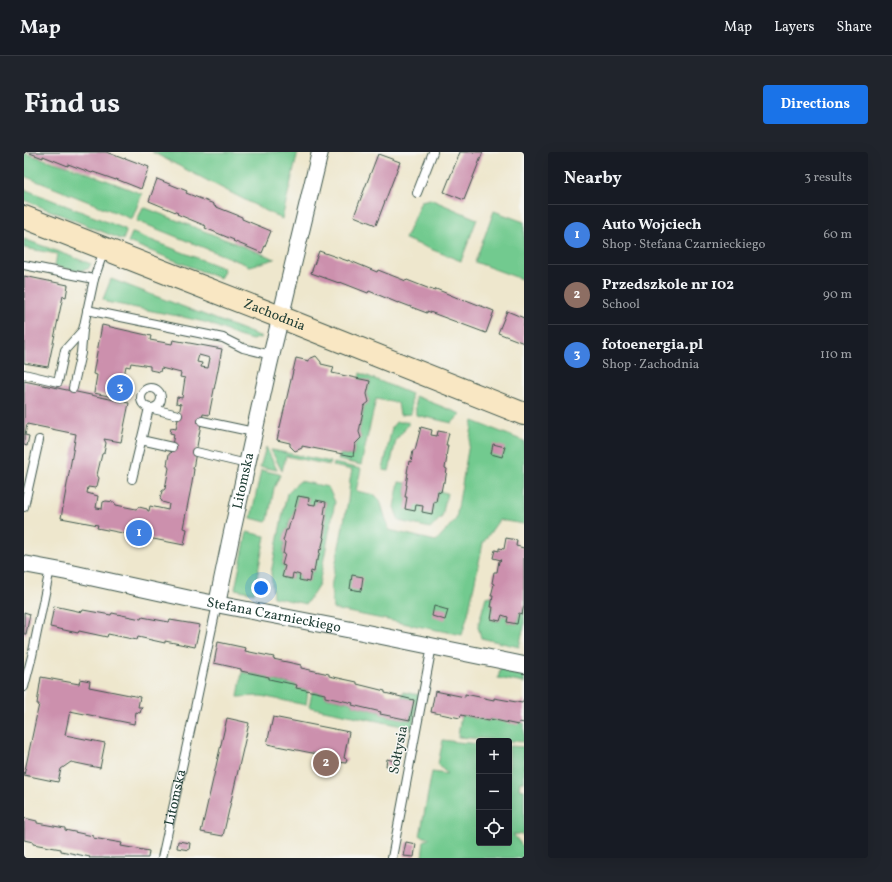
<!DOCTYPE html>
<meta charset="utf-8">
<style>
:root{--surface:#171b24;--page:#20242c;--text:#f1f3f6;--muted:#9ea1a6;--line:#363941;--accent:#1a73e8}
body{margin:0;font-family:Vollkorn,serif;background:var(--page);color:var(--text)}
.controls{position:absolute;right:12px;bottom:12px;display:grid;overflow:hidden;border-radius:4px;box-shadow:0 4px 16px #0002}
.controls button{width:36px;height:36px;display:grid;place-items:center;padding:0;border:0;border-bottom:1px solid var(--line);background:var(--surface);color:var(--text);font:20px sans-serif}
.you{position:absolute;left:237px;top:436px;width:14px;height:14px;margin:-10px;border:3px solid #fff;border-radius:50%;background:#1a73e8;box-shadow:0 0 0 6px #1a73e833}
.badge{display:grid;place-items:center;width:26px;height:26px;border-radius:50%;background:var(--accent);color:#fff;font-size:13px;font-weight:700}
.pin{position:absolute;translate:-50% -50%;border:2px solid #fff;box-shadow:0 1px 4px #0006}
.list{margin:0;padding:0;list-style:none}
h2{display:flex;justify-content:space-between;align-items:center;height:52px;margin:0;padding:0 16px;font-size:17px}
h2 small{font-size:13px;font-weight:400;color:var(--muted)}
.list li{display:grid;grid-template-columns:26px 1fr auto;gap:12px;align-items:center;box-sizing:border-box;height:60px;padding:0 16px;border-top:1px solid var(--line)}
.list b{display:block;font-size:15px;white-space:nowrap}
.list p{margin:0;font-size:13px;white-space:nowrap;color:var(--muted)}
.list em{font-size:13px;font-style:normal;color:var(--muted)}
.icon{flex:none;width:22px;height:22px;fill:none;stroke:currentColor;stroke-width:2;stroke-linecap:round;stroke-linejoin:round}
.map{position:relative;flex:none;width:500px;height:706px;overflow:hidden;border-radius:4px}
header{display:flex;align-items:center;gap:24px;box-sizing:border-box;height:56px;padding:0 20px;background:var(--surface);border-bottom:1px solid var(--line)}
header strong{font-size:19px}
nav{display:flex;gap:22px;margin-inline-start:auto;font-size:14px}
.intro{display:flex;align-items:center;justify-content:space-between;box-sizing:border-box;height:96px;padding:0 24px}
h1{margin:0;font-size:28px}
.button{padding:10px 18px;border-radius:4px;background:var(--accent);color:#fff;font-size:14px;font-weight:700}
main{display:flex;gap:24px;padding:0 24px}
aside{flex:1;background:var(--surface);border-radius:4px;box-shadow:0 4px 16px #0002}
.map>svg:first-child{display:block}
.green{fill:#72ca8f;stroke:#488462;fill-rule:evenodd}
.building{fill:#cc90ad;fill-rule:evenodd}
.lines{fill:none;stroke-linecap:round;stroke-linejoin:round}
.lane-casing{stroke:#3e564b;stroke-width:10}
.street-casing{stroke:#3e564b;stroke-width:18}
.secondary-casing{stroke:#3e564b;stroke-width:24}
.lane{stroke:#fff;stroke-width:8}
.street{stroke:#fff;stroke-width:16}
.secondary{stroke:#f9e7c3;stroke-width:22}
.labels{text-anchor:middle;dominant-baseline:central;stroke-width:3;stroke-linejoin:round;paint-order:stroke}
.street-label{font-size:14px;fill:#1f3d34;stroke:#f6f6f2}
</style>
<header>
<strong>Map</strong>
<nav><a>Map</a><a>Layers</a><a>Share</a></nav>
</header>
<div class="intro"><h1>Find us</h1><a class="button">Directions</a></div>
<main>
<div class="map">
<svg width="500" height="706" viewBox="0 0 500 706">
<rect width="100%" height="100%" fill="#f6f6f2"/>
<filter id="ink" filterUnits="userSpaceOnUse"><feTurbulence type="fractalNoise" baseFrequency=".025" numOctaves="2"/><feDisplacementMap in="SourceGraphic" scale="8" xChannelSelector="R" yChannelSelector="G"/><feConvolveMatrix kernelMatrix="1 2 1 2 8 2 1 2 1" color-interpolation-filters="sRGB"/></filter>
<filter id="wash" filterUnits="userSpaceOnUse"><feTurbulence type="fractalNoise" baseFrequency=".012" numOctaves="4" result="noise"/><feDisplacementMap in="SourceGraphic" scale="16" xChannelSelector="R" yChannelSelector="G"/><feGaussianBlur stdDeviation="0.9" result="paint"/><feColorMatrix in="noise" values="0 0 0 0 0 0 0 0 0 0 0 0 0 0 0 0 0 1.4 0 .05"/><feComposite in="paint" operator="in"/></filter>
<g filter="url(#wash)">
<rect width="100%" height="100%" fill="#eee7cd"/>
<g class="green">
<path d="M128,0H274L258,67Z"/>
<path d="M0,1L56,18L118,42L108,67L0,24Z"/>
<path d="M0,37L101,77L102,80L99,88L0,48Z"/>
<path d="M406,47L453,67L437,109L381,87L397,49Z"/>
<path d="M119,55L251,107L226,114L113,69Z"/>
<path d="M470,59L500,70V128L451,110Z"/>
<path d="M108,81H109L199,116L200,118L197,125L195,126L104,90Z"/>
<path d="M0,87L67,112L64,117L52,119L31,114L33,102L0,96Z"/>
<path d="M87,127L238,185L228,188L214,184L184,171L159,165L82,150L79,147Z"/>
<path d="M336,221L387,242V262L376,263L374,251L352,247L337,313L314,308L316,302L329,304L331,292L337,286L335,280L340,254L345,250L343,242L346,229L335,227Z"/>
<path d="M391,244L437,262L428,271L392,263Z"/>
<path d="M449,269L500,289V372L475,368L459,391L444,462L438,483L309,457L307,435L324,349L326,328L328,318L309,314L310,311L337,317L332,339L351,343L356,348L365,378L412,389L432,367Z"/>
<path d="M372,270H384V273L372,288L365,319L359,318L368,275Z"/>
<path d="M242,295L253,318L236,315Z"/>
<path d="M247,298H248L307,310L306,313L262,304L258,319Z"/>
<path d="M237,318L255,322L256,323L250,336L244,368L242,370L227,366Z"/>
<path d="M276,329L304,335L311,350L295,432L282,452L249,445L247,421L263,341ZM274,344L285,346L284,352L291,353L292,348L302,350L300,362L302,363L300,373H301L297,397H296L294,408H292L290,420L287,419L285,430L275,428L276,423L269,421L268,427L259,425L261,414L258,413L261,402H259L261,390L260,389L262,378H264L266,367H268Z"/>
<path d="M375,330L382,331V333H383L381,345H383L382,357L391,358L392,353L399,354L408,362L410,350H412L414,339L423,341L418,365L406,376L375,369L370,355Z"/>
<path d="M223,380L241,384L230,441L211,437Z"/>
<path d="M467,444H469L467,455H469L467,468L476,469L478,463L484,465L483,470L493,472L495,461L498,462L500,454V474L495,495L457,486L454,474L462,445Z"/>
<path d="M477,514L500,519V531L474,526Z"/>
<path d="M218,520L245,525V528L273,533V536L284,539L282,553L237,544L214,545Z"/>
<path d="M288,540L301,542V545L329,551L328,553L357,560V562L386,568L390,548L378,545L379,540L396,543L388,576L285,555Z"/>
<path d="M437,563L465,569L466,567L500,571V590L434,585Z"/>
<path d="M419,588L433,590L455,592V691H485V594L500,595V630H496L495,637L500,638V683L489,682L500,696V706H398L400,689L406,686L396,684L408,620L423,622L414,612Z"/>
</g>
<g id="blocks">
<g class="building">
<path d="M3,0H82L100,7L101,6L125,15L117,37L92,27V28L69,20L68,21L44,12V14L19,4V6Z"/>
<path d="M436,0H459L440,48L420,40Z"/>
<path d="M354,2L376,10L352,73L330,64Z"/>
<path d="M133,27L163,39L162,41L190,52V54L218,65V67L247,79L238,101L209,89L210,88L181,76L182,74L153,62L154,61L125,49Z"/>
<path d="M295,99L324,109V108L353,120L354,118L382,129L383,128L411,139L412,137L441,149L442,148L470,159L462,181L403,159V161L374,150V151L345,139L344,141L316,130L315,131L287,121Z"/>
<path d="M0,124L44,133L42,145L39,144L24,215L0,211Z"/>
<path d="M483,159L500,166V191L474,181Z"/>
<path d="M78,173L127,184L126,188L148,192L149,188L198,197L185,263L179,262L177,272L169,317H170L168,331L159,376L163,377L160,393L73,376L74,373L37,366L52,282L3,272L1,283L5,284L3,294L0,293V229L105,251L97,290L80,287L82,291L80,301L78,302L73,323L75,326L73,334L71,336L64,335L63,341L74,344L72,356H73L78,357L79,350L82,349L90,350L92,353L112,357L115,355L123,357L124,359H125L126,354L144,358L145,352L138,350V349L136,347L138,339L141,337L145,316L143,313L145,302L148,300H147L150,282L146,281L147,276L152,277L157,252L152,251L153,245L158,246L161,226L156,225L157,221L137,216L136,220L126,218V214L107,211L106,215L102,214L99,229L98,228L97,233L100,234L99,240L95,239L94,246L70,241L73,223L69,222ZM175,203L186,206L184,216L177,215L178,211L173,210Z"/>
<path d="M292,204L297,210V212L310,215L308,221L346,229L343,242L345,250L340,254L335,280L337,286L331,292L329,304L278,294V296L271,299L266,294V291L253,288L272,206L285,209V207Z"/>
<path d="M397,275L408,278L407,283L413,284L414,279L425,281L422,293H424L422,305H423L421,316L423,317L421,330H419L417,340L414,339L412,350H410L408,362L398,360L399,354L392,353L391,359L381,357L383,345H381L383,333H382L384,321H383L385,309L387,310L389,298H391Z"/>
<path d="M469,292L481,295L478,305L467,302Z"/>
<path d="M274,344L285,346L284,352L291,353L292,348L302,350L300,362L302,363L300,373H301L299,385L300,386L297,398L296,397L294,408H292L290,420L287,419L285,430L275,428L276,423L269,421L268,427L258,425L261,414L258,413L261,402H259L261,390L259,389L262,378H264L267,367H268Z"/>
<path d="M482,386L493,388L492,394L500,396V454L498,462L495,461L493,472L483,470L484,465L478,463L476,469L467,467L469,455H467L469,444H467L470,432L468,431L470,420H473L475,409H476L477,408L469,406L471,398L475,399V396L480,397Z"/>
<path d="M328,423L339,425L337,439L326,437Z"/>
<path d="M30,454L58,460L59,458L87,463L88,461L117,467L118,465L145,470L146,468L176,473L171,495L141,489V491L114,485L113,488L84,482L83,485L55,479L54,481L26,475Z"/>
<path d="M410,454L424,458L421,468L408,464Z"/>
<path d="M0,460L6,462L2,482H0Z"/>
<path d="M194,490L222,496L221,499L250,505L249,507L277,513V516L305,522V524L333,530V532L361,539V541L390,548L386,568L356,562L357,560L328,553L329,551L301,545V542L272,536L273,533L245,527V525L217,519V517L190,511Z"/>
<path d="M17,525L55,532L56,527L66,529L65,535L116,545L114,555H118L116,561L112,560L110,572L46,559L41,583L81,591L76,616L47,610L37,617L34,630L0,623L15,552H13Z"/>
<path d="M411,539L441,545V542L470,548V546L498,551L500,547V571L495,570L494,573L466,567L465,569L437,563L436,566L407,560Z"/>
<path d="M249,565L325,580L320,606L323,607L322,611L312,610L313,606L243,592Z"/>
<path d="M203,566L225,571L199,684L177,680Z"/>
<path d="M363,607L370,609L369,615L362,614Z"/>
<path d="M0,666L13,669V671L41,676V678L69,684V686L98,691L97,694L125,699L124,706H65L66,705L37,699V697L9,692V690L0,688Z"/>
<path d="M154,689L166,691L165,698L153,696Z"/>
<path d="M382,690L392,692L390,705L379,704Z"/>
</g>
</g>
</g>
<g filter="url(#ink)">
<use href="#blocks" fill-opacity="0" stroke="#3e564b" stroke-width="1"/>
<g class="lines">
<g class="lane-casing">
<g id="lane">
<path d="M393,41L409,0"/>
<path d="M0,113L70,127"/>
<path d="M63,158L199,186L219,196L247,203"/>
<path d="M0,222L34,230L41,198L59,178L70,127L80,98"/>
<circle cx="127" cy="246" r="10"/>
<path d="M49,236L57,201L59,178"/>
<path d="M178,269L230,280"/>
<path d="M117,288L148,295"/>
<path d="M172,300L223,312"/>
<path d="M108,327L125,256L154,263"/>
<path d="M0,355L15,288"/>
<path d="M0,535L8,504L26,417"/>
<path id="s1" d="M138,706L168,570L193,452"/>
<path d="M368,706L408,494"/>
</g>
</g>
<g class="street-casing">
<g id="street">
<path id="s2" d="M0,412L43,420L171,448L333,479L500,513"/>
<path id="s3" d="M193,452L207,385L245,213L296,0"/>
</g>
</g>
<g class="secondary-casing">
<g id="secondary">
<path id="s4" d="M0,65L153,125L256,165L500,262"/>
</g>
</g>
<use href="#lane" class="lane"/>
<use href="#street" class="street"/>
<use href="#secondary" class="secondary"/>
</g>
</g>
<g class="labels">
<g class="street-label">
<text stroke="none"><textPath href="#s4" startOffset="269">Zachodnia</textPath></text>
<text stroke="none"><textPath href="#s3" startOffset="126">Litomska</textPath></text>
<text stroke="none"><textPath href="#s2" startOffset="255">Stefana Czarnieckiego</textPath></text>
<text transform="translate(375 598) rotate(-79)">Sołtysia</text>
<text stroke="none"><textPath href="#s1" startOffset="62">Litomska</textPath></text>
</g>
</g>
</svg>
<div class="controls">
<button>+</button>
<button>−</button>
<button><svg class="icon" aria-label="locate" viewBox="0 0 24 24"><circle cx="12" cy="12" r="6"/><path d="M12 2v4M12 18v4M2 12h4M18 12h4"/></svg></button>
</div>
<div class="you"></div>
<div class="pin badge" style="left:115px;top:381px;background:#3f7fe0">1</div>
<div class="pin badge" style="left:302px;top:611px;background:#8d6e63">2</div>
<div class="pin badge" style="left:96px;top:236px;background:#3f7fe0">3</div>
</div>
<aside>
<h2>Nearby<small>3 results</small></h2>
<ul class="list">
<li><span class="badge" style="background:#3f7fe0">1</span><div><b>Auto Wojciech</b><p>Shop · Stefana Czarnieckiego</p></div><em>60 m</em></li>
<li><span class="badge" style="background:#8d6e63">2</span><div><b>Przedszkole nr 102</b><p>School</p></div><em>90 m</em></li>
<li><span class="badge" style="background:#3f7fe0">3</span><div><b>fotoenergia.pl</b><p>Shop · Zachodnia</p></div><em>110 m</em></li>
</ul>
</aside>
</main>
